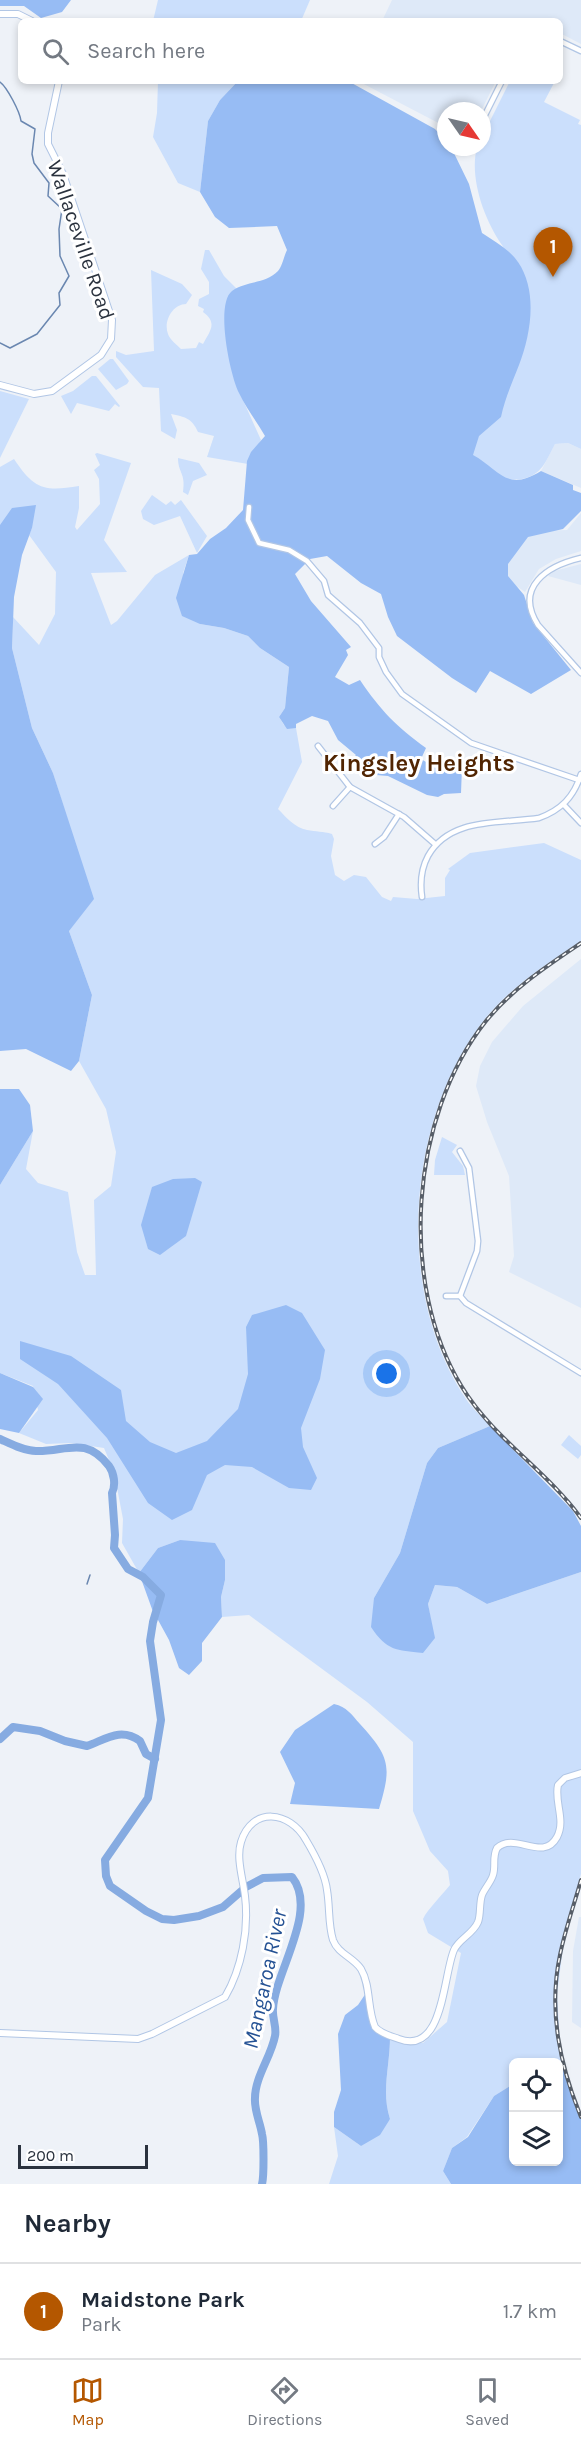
<!DOCTYPE html>
<style>
:root{--surface:#fff;--page:#f6f6f7;--text:#1f2937;--muted:#747a83;--line:#e0e1e3;--accent:#b45700}
body{margin:0;font-family:Karla,sans-serif;background:var(--page);color:var(--text)}
.controls{position:absolute;right:18px;bottom:18px;display:grid;overflow:hidden;border-radius:9px;box-shadow:0 3px 9px #0003}
.controls button{width:54px;height:54px;display:grid;place-items:center;padding:0;border:0;border-bottom:2px solid var(--line);background:var(--surface);color:var(--text);font:30px sans-serif}
.compass{position:absolute;left:437px;top:102px;width:54px;height:54px;border-radius:50%;background:var(--surface);box-shadow:0 3px 9px #0003;rotate:124deg}
.scale{position:absolute;left:18px;bottom:15px;width:130px;box-sizing:border-box;padding-left:6px;border:3px solid #2a323e;border-top:0;font-size:16px;line-height:21px;white-space:nowrap;color:#2a323e;-webkit-text-stroke:4px #fff;paint-order:stroke}
.you{position:absolute;left:387px;top:1374px;width:21px;height:21px;margin:-15px;border:4px solid #fff;border-radius:50%;background:#1a73e8;box-shadow:0 0 0 9px #1a73e833}
.badge{display:grid;place-items:center;width:39px;height:39px;border-radius:50%;background:var(--accent);color:#fff;font-size:20px;font-weight:700}
.pin{position:absolute;translate:-50% -50px;filter:drop-shadow(0 2px 3px #0008)}
.pin::after{content:'';position:absolute;top:32px;width:21px;height:18px;background:inherit;clip-path:polygon(0 0,100% 0,50% 100%)}
.list{margin:0;padding:0;list-style:none}
h2{display:flex;justify-content:space-between;align-items:center;height:78px;margin:0;padding:0 24px;font-size:26px}
h2 small{font-size:20px;font-weight:400;color:var(--muted)}
.list li{display:grid;grid-template-columns:39px 1fr auto;gap:18px;align-items:center;box-sizing:border-box;height:96px;padding:0 24px;border-top:2px solid var(--line)}
.list b{display:block;font-size:22px;white-space:nowrap}
.list p{margin:0;font-size:20px;white-space:nowrap;color:var(--muted)}
.list em{font-size:20px;font-style:normal;color:var(--muted)}
.icon{flex:none;width:33px;height:33px;fill:none;stroke:currentColor;stroke-width:2;stroke-linecap:round;stroke-linejoin:round}
.map{position:relative;flex:none;width:581px;height:2184px;overflow:hidden}
.search{position:absolute;background:var(--surface);box-shadow:0 3px 9px #0003;left:18px;right:18px;top:18px;height:66px;display:flex;align-items:center;gap:15px;box-sizing:border-box;padding:0 21px;border-radius:9px;color:var(--muted);font-size:22px}
.sheet{height:174px;background:var(--surface)}
nav{display:flex;justify-content:space-around;align-items:center;box-sizing:border-box;height:84px;border-top:2px solid var(--line);background:var(--surface);font-size:16px;color:var(--muted)}
nav a{display:grid;justify-items:center;gap:3px}
nav .on{color:var(--accent)}
.map>svg:first-child{display:block}
.built{fill:#dee9f8}
.green{fill:#cbdffc}
.forest{fill:#97bcf4}
.lines{fill:none;stroke-linecap:round;stroke-linejoin:round}
.stream{stroke:#6a87b0;stroke-width:1.5}
.river{stroke:#86abe1;stroke-width:8}
.minor-casing{stroke:#b1c6e5;stroke-width:7}
.tertiary-casing{stroke:#b1c6e5;stroke-width:8}
.minor{stroke:#fff;stroke-width:4.5}
.tertiary{stroke:#fff;stroke-width:6}
.rail-casing{stroke:#575e68;stroke-width:4}
.rail{stroke:#fff;stroke-width:1.5;stroke-dasharray:4.5;stroke-linecap:butt}
.labels{text-anchor:middle;dominant-baseline:central;stroke-width:6;stroke-linejoin:round;paint-order:stroke}
.street-label{font-size:21px;fill:#2a323e;stroke:#fff}
.water-label{font-size:22px;font-style:italic;fill:#255294;stroke:#fff}
.quarter-label{font-size:24px;font-weight:bold;fill:#512502;stroke:#fff}
</style>
<div class="map">
<svg width="581" height="2184" viewBox="0 0 581 2184">
<rect width="100%" height="100%" fill="#eef2f8"/>
<g class="built">
<path d="M392,0H581V44L560,33V21H382Z"/>
<path d="M358,81H496L481,111H446V127Z"/>
<path d="M568,443L581,449V488L541,471L555,444Z"/>
<path d="M581,513V551L556,559L539,569L525,592L506,579L508,560L527,536L538,531L567,530Z"/>
<path d="M581,564V585L548,576L554,571Z"/>
<path d="M581,959V1308L509,1272L514,1256L509,1176L487,1122L476,1086L480,1066L492,1042L523,1006Z"/>
<path d="M579,1917H581V2028L572,2022L573,1951Z"/>
</g>
<g class="green">
<path d="M158,0H310L301,21H153Z"/>
<path d="M158,81H238L220,100L208,121L200,192L178,183L153,137L157,113Z"/>
<path d="M510,81H555L544,102L580,120L578,124L581,125V449L568,443L555,444C546,461 542,475 522,479C514,480 506,480 499,476C489,470 482,463 471,459L518,262C513,257 506,252 502,245C484,219 469,178 477,147H482V137Z"/>
<path d="M205,250H209L224,276L238,290L243,400L261,440L248,464L207,457L214,436L198,432C192,418 185,417 171,414L177,430L175,439L161,431L159,388L143,387L116,357V351L126,355L154,351L151,270L182,284L192,295L186,304C173,304 163,321 168,334C170,340 177,345 181,349L196,348L199,342L203,344C210,331 218,323 203,312L204,309L198,306L199,299L209,294V282L201,269Z"/>
<path d="M110,359H113L129,381L127,384L116,390L98,369Z"/>
<path d="M92,376H96L120,406L119,407L115,404L109,411L77,403L71,414L61,396L73,391Z"/>
<path d="M0,391L29,399L0,458Z"/>
<path d="M97,453L131,463L104,540L127,572L91,573L111,625L117,621L155,575L189,555L183,573L200,624L224,628L248,636L260,648L289,667L285,708L279,717L284,725L296,728L302,762L278,809C286,817 295,828 307,830C316,832 323,831 332,834L334,839L331,856L335,875L344,881L354,875L366,877L382,897L391,901L393,897L417,899L445,896V878L450,870L448,869L470,853L544,843L581,860V941C548,963 515,984 489,1014C406,1113 393,1291 466,1399C472,1408 482,1417 490,1426L438,1448L427,1463L400,1553L374,1598L434,1638L428,1604L435,1585L457,1587L487,1604L581,1572V1874L565,1932L557,1994L561,2062H514L513,2084L494,2096L467,2137L452,2148L443,2171L451,2184H329L338,2156L334,2127L361,2146L390,2119C381,2091 390,2066 390,2037L398,2042L423,2043L447,2022L461,1953L428,1933L423,1919C427,1910 442,1895 450,1885L448,1871L430,1851L413,1811V1742L367,1702L249,1615L222,1617L221,1597L225,1580L180,1540L158,1548L139,1573L122,1543L123,1519L114,1472L104,1448L71,1443L46,1444L19,1433L38,1410L33,1386L0,1373V1185L33,1131L26,1169L38,1183L68,1192L77,1252L85,1275H96L94,1200L111,1186L116,1152L106,1109L79,1061L92,995L69,931L67,818L53,773L32,728L12,648L13,617L39,645L55,614L56,572L29,535L32,528L0,525V467L14,459C34,489 44,492 79,486V508L75,527L77,530L100,504L99,479L94,470L100,465L95,454Z"/>
<path d="M178,458L199,463L207,475L193,481L188,495L183,492C186,473 178,473 178,458Z"/>
<path d="M152,495L166,505L171,501L175,505L181,500L207,536L197,553L180,516L154,525L143,519L141,511Z"/>
<path d="M442,1137L457,1145L452,1152L463,1166L465,1175H434L435,1160Z"/>
<path d="M569,1435L581,1446V1455L578,1459L561,1445Z"/>
</g>
<g class="forest">
<path d="M0,0H71L62,12L41,18L24,6H0Z"/>
<path d="M238,81H348L435,129L446,141V147H451L469,184L482,233C494,241 509,249 518,262C538,291 531,334 519,365C512,383 505,398 501,417L479,436L473,455C499,469 506,493 541,471L573,485V490L581,493V511L563,529L528,537L508,564V576L524,595L533,623L571,670L531,694L490,671L476,693L452,678L397,636L388,617L381,594L361,583L327,556L310,559L295,574L311,601L351,647L346,650L348,655L335,677L349,685L360,680C381,711 396,726 426,748L421,759L443,772L449,764L462,767L461,793L444,794L438,797L427,795L388,776L364,774L358,769L353,758L356,755L338,740L328,721L312,716L296,724V728L287,729L279,717L285,708L289,667L260,648L248,636L224,628L200,624L182,616L176,598L189,555L197,554L210,539L226,528L243,510L247,461L251,452L265,436C257,422 246,408 239,393C230,375 215,304 232,291C245,281 266,284 278,271C282,267 284,256 287,250L277,226L229,228L215,217L200,192L208,121L220,100Z"/>
<path d="M36,505L32,528L22,555L14,597L12,648L32,728L53,773L94,899L69,931L92,995L79,1061L71,1071L26,1049L0,1051V525L12,508Z"/>
<path d="M0,1089H19L30,1105L33,1131L0,1185Z"/>
<path d="M195,1178L202,1182L186,1236L160,1255L148,1249L141,1225L152,1187L173,1179Z"/>
<path d="M286,1305L302,1313L325,1350L320,1379L301,1428L303,1447L317,1478L311,1490L289,1488L252,1467L225,1465L207,1475L192,1510L172,1520L148,1503L107,1438L58,1384L20,1359V1341L71,1356L121,1390L126,1421L150,1442L176,1453L207,1441L238,1409L248,1374L246,1327L252,1315Z"/>
<path d="M0,1373L33,1387L43,1399L19,1433L0,1429Z"/>
<path d="M490,1426L573,1511L581,1526V1572L487,1604L457,1587L435,1585L428,1604L435,1638L423,1653C396,1650 387,1651 371,1627L374,1598L400,1553L427,1463L438,1448Z"/>
<path d="M180,1540L215,1543L225,1560V1580L221,1597L222,1617L202,1643V1661L189,1675L179,1668L169,1640L152,1609L139,1573L158,1548Z"/>
<path d="M334,1704C347,1707 351,1714 360,1724C390,1757 392,1766 379,1809L290,1804L295,1783L280,1752L295,1730Z"/>
<path d="M366,1993L376,2027L390,2037C390,2066 381,2091 390,2119L380,2135L361,2146L334,2127V2112L341,2090L338,2034L345,2015L358,2005Z"/>
<path d="M561,2062L566,2069L581,2118V2184H451L443,2171L452,2148L468,2137L494,2096L513,2084L514,2162H558V2063Z"/>
</g>
<g class="lines">
<g class="stream">
<path d="M0,82C7,87 20,112 21,121L35,129L32,154L34,163L49,183L48,196L62,209L59,229L60,256L69,276L59,293L60,305L37,334L10,348L0,343"/>
<path d="M87,1584L90,1575"/>
</g>
<g class="river">
<path d="M0,1439C11,1444 24,1451 36,1451C66,1452 85,1435 109,1466C114,1473 116,1485 112,1493L115,1535L114,1548L128,1569L143,1577L161,1595L153,1622L150,1641L161,1720L148,1798L105,1860L106,1876L110,1886L146,1911L162,1919L174,1920L199,1916L223,1907L246,1887L263,1878L292,1877C319,1911 275,1971 273,2009C272,2018 277,2027 275,2036C271,2057 255,2077 255,2098C254,2110 260,2122 262,2134C264,2141 264,2177 262,2184"/>
<path d="M0,1739L13,1727L40,1731L65,1741L87,1746C106,1739 121,1727 140,1741L146,1754L155,1759"/>
</g>
<g class="minor-casing">
<g id="minor">
<path d="M560,41L581,51"/>
<path d="M482,121L502,81"/>
<path d="M249,507L248,520L259,543L289,550L307,561L324,581L328,595L360,623L379,648V657L386,672L402,694L471,743L579,780"/>
<path d="M581,558C547,566 514,587 538,625L581,673"/>
<path d="M318,746L350,787L404,817L435,844"/>
<path d="M564,805L581,823"/>
<path d="M333,806L350,787"/>
<path d="M375,844L384,837L399,814"/>
<path d="M422,897C420,883 421,869 428,856C450,817 500,824 539,818C561,810 574,797 581,774"/>
<path d="M460,1151L469,1168L478,1241L477,1251L460,1296"/>
<path d="M446,1296H460L466,1303L581,1373"/>
</g>
</g>
<g class="tertiary-casing">
<g id="tertiary">
<path d="M0,14H18L32,21"/>
<path d="M0,385L34,394L52,391L101,355L111,339L112,320L96,272L63,174L48,144V133L59,81"/>
<path d="M0,2033L138,2039L152,2034L225,1997C242,1968 249,1929 245,1896C243,1879 236,1858 241,1842C252,1806 290,1811 306,1840C315,1855 325,1873 327,1890C330,1907 328,1924 333,1940C338,1954 353,1957 361,1969C371,1986 367,2009 375,2027C381,2034 391,2036 399,2039C444,2056 443,1975 454,1950C459,1939 473,1934 478,1922C481,1914 479,1904 482,1895C485,1888 491,1882 493,1875C496,1866 492,1857 497,1848C515,1831 543,1863 557,1837C566,1820 554,1802 558,1785L565,1778L581,1773"/>
</g>
</g>
<use href="#minor" class="minor"/>
<use href="#tertiary" class="tertiary"/>
<g class="rail-casing">
<g id="rail">
<path d="M581,943C547,966 513,988 486,1021C410,1116 398,1283 462,1387C493,1438 546,1470 581,1518"/>
<path d="M581,1880C574,1905 565,1930 560,1955C548,2011 560,2065 581,2117"/>
</g>
</g>
<use href="#rail" class="rail"/>
</g>
<g class="labels">
<g class="street-label">
<text transform="translate(81 240) rotate(71)">Wallaceville Road</text>
</g>
<g class="water-label">
<text transform="translate(265 1979) rotate(-78)">Mangaroa River</text>
</g>
<g class="quarter-label">
<text x="419" y="763">Kingsley Heights</text>
</g>
</g>
</svg>
<div class="controls">
<button><svg class="icon" aria-label="locate" viewBox="0 0 24 24"><circle cx="12" cy="12" r="6"/><path d="M12 2v4M12 18v4M2 12h4M18 12h4"/></svg></button>
<button><svg class="icon" aria-label="layers" viewBox="0 0 24 24"><path d="M12 4l9 5-9 5-9-5zM3 14l9 5 9-5"/></svg></button>
</div>
<svg class="compass" viewBox="-18 -18 36 36"><path d="M0-13l5 13h-10z" fill="#e53935"/><path d="M0 13l5-13h-10z" fill="#747a83"/></svg>
<div class="scale">200 m</div>
<div class="you"></div>
<div class="pin badge" style="left:553px;top:277px">1</div>
<div class="search"><svg class="icon" aria-label="search" viewBox="0 0 24 24"><circle cx="10" cy="10" r="6"/><path d="M15 15l6 6"/></svg>Search here</div>
</div>
<section class="sheet">
<h2>Nearby<small></small></h2>
<ul class="list">
<li><span class="badge">1</span><div><b>Maidstone Park</b><p>Park</p></div><em>1.7 km</em></li>
</ul>
</section>
<nav>
<a class="on"><svg class="icon" aria-label="map" viewBox="0 0 24 24"><path d="M3 6l6-2 6 2 6-2v14l-6 2-6-2-6 2zM9 4v14M15 6v14"/></svg>Map</a>
<a><svg class="icon" aria-label="directions" viewBox="0 0 24 24"><path d="M12 3l9 9-9 9-9-9zM9 14v-3h6M13 9l2 2-2 2"/></svg>Directions</a>
<a><svg class="icon" aria-label="saved" viewBox="0 0 24 24"><path d="M7 4h10v16l-5-4-5 4z"/></svg>Saved</a>
</nav>
